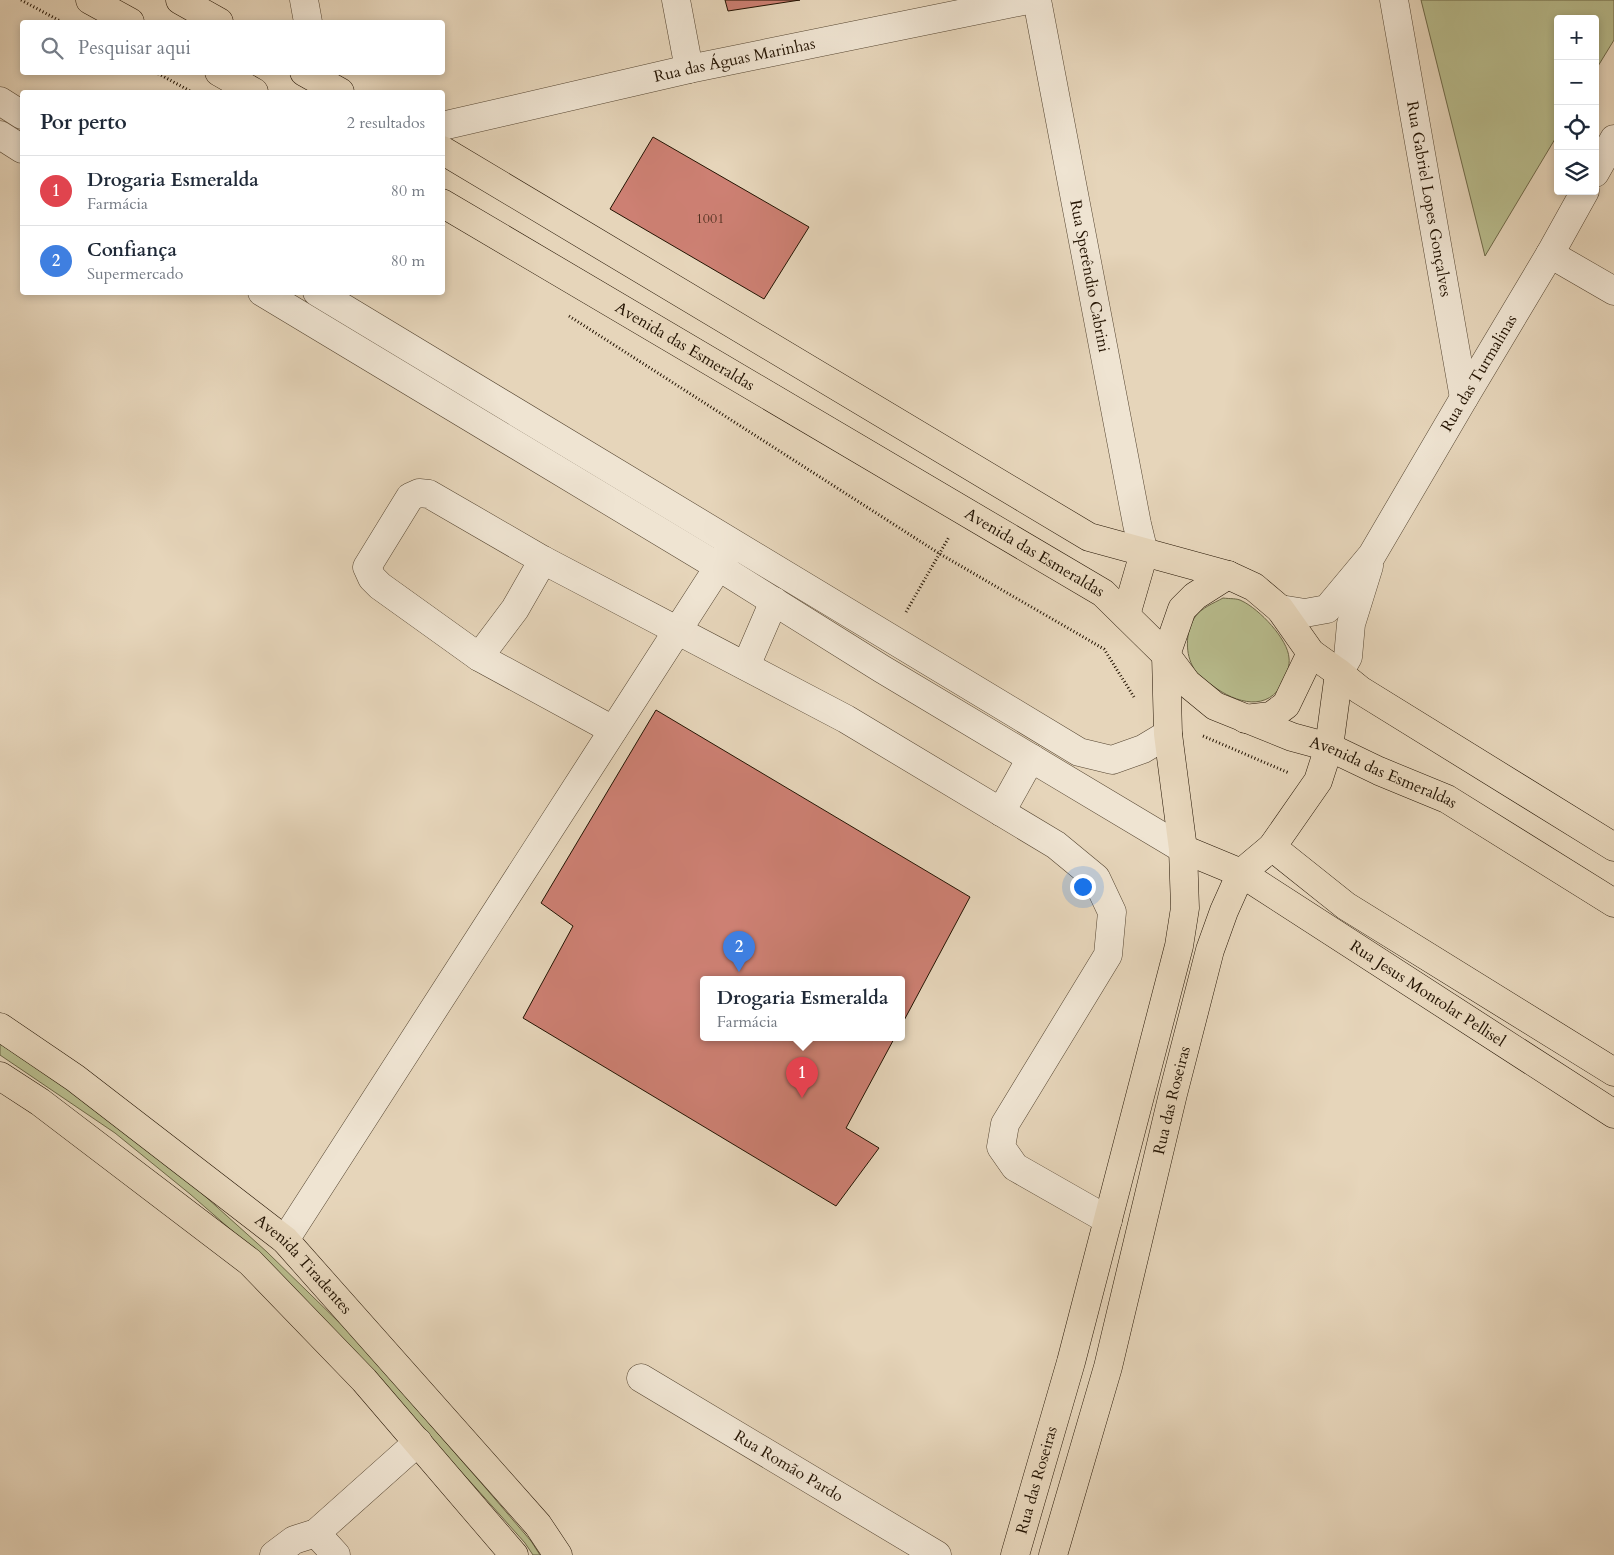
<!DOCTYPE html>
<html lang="pt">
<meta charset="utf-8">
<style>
:root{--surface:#fff;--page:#f2f2f3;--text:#1f2937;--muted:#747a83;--line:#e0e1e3;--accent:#2563eb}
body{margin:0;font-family:Cardo,serif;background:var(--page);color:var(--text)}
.controls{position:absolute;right:15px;top:15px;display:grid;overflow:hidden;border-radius:5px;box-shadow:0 2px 8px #0003}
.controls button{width:45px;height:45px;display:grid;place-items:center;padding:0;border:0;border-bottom:1px solid var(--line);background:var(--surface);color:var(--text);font:25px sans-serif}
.you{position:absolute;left:1082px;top:886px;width:18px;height:18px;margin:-12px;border:4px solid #fff;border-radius:50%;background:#1a73e8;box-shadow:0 0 0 8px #1a73e833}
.badge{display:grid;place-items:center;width:32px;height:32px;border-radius:50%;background:var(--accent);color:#fff;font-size:16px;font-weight:700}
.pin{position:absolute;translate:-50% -41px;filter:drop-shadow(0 1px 2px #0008)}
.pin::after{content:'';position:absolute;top:26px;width:18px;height:15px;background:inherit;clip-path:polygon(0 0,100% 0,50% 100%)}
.popup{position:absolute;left:700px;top:976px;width:205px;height:65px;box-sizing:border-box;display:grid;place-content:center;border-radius:5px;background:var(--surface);filter:drop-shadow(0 1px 4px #0005);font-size:16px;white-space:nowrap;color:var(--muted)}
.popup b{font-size:19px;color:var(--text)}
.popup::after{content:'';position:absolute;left:50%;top:100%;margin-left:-10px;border:10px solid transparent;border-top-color:var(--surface)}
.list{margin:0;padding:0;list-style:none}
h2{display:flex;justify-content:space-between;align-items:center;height:65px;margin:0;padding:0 20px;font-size:21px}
h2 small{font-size:16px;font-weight:400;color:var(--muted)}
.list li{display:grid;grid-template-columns:32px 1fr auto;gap:15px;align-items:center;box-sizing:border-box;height:70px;padding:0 20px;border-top:1px solid var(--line)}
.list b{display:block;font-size:19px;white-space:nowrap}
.list p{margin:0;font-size:16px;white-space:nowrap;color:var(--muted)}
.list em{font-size:16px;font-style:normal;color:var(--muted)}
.icon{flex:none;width:28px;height:28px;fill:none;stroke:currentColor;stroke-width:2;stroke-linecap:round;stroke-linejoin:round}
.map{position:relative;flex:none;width:1614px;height:1555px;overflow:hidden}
.search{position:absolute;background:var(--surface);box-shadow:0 2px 8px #0003;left:20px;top:20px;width:425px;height:55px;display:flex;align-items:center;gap:12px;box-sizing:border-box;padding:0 18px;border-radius:5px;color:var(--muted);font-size:19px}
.panel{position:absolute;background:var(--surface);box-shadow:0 2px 8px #0003;left:20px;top:90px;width:425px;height:205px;border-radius:5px}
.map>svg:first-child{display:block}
.green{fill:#b8bc8d;stroke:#6e6848}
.building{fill:#cd8073;stroke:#231302}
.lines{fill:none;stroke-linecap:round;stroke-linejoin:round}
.minor-casing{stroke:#544430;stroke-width:29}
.major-casing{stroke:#231302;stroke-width:29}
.path{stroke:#231302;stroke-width:3;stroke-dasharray:1 2.5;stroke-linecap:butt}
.minor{stroke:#efe4d2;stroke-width:28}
.major{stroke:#e6d5ba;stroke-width:28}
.labels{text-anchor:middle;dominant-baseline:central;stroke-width:4;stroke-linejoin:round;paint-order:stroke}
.number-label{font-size:14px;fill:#4e2e1e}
.street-label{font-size:16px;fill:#231302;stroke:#efe4d2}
</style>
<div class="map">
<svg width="1614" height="1555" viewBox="0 0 1614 1555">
<rect width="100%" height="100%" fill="#e6d5ba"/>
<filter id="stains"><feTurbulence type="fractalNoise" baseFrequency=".004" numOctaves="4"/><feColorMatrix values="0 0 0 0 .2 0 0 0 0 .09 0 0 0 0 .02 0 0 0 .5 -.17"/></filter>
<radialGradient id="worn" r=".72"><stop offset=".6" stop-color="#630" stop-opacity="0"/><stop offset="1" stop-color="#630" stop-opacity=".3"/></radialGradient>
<g class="green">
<path d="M1421,0H1614V40L1595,71V19H1558V134L1485,256Z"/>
<path d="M1223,598C1230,599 1237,598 1242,601C1259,609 1288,639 1289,658C1290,664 1287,676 1284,681C1268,713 1236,703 1213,686C1205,681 1196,674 1192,665C1185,651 1186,630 1195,617C1201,608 1214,603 1223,598Z"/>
<path d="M0,1044L45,1073L122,1127L197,1189L267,1252L350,1333L483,1485L531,1541L540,1555H533L525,1543L476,1488L339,1338L261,1256L190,1194L115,1133L0,1055Z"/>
</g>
<g class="building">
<path d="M725,0H800L728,11Z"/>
<path d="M653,137L809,227L764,299L610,209Z"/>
<path d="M656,710L970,897L901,1026V979H703V1037H895L846,1128L879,1148L836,1206L523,1018L573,926L541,903Z"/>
</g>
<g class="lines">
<g class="minor-casing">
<g id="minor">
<path d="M304,0L308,22"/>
<path d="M676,0L689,69"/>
<path id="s1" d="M1037,0L1137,524L1144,553"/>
<path id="s2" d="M1394,0L1464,398"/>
<path d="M0,101L22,115"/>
<path id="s3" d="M442,126L689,69L1028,0"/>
<path d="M0,135L22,149"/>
<path d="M1595,173L1614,139"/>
<path d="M1550,254L1614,291"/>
<path d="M262,292L719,567L882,669L1183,849"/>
<path d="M317,292L1079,752L1112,760L1143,749L1168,734"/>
<path id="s4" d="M1280,609L1305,613L1327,609L1372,555L1464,398L1550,254L1585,191"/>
<path d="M479,657L515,609L543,560"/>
<path d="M746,666L774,601"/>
<path d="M1339,673L1348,657L1351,624L1369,566"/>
<path d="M613,730L479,657L380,586L372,578L367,567L410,497L419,493L429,494L543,560L846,719L1056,845L1096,878L1112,912L1108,955L1005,1124L1001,1147L1015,1167L1108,1220"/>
<path d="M1001,812L1031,758"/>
<path d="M285,1240L728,552"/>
<path id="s5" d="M641,1378L937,1555"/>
<path d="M316,1533L336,1555"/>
<path d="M274,1555L294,1540L316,1533L418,1442"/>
</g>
</g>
<g class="major-casing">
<g id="major">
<path d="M90,0L130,22"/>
<path d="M180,0L219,22"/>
<path d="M219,72L254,92"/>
<path d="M304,72L340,92"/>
<path d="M442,150L1089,537L1228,575L1254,587L1280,609L1311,653L1339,673L1360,690L1614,847"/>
<path id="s6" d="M442,203L1103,593L1166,655L1187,683L1215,706L1292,737L1329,747L1379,771L1447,799L1614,903"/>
<path d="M1126,615L1144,553"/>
<path d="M1245,719L1271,716L1286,705L1311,653"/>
<path d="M1272,847L1346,906L1614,1072"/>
<path id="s7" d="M1183,849L1241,873L1614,1114"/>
<path id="s8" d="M0,1027L75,1078L285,1240L538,1525L558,1555"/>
<path d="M0,1076L40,1102L250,1262L364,1380L514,1555"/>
<path id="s9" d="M1015,1555L1071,1362L1179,946L1185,908L1183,849L1168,734L1166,655L1182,609L1195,596L1228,575"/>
<path id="s10" d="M1053,1555L1108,1367L1173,1094L1210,950L1224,911L1241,873L1272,847L1318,781L1329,747L1339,673"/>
</g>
</g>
<g class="path">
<path d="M21,0L62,22"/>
<path d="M155,72L192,92"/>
<path d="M569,316L940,554L1104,649L1134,697"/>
<path d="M906,612L949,537"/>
<path d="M1203,736L1289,773"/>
</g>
<use href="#minor" class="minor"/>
<use href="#major" class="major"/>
</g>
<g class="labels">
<g class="number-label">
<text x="710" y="218">1001</text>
</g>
<g class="street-label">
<text stroke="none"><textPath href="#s3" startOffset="300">Rua das Águas Marinhas</textPath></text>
<text stroke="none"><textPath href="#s2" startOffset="202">Rua Gabriel Lopes Gonçalves</textPath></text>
<text stroke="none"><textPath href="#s1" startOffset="281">Rua Sperêndio Cabrini</textPath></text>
<text stroke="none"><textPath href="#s6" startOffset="282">Avenida das Esmeraldas</textPath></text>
<text stroke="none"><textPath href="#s4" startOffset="329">Rua das Turmalinas</textPath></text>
<text stroke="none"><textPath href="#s6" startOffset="688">Avenida das Esmeraldas</textPath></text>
<text stroke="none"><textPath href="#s6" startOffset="1108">Avenida das Esmeraldas</textPath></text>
<text stroke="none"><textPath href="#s7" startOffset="285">Rua Jesus Montolar Pellisel</textPath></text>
<text stroke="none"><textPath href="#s10" startOffset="470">Rua das Roseiras</textPath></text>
<text stroke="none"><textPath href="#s8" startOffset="386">Avenida Tiradentes</textPath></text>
<text stroke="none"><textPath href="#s5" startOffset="172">Rua Romão Pardo</textPath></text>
<text stroke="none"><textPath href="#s9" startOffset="78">Rua das Roseiras</textPath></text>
</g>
</g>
<rect width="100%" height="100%" filter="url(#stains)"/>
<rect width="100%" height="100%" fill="url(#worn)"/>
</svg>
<div class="controls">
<button>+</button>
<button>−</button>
<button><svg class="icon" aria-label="locate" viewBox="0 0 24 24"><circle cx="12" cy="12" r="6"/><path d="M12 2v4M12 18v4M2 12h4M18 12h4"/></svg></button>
<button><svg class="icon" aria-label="layers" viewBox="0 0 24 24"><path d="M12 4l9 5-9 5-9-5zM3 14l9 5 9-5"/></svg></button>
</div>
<div class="you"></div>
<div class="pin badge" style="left:802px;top:1098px;background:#e0444e">1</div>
<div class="popup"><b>Drogaria Esmeralda</b>Farmácia</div>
<div class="pin badge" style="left:739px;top:972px;background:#3f7fe0">2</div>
<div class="search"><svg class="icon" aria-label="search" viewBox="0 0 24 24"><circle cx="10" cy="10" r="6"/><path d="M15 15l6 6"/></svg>Pesquisar aqui</div>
<section class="panel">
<h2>Por perto<small>2 resultados</small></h2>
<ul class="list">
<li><span class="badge" style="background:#e0444e">1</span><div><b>Drogaria Esmeralda</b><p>Farmácia</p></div><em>80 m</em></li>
<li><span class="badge" style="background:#3f7fe0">2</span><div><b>Confiança</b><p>Supermercado</p></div><em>80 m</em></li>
</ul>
</section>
</div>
